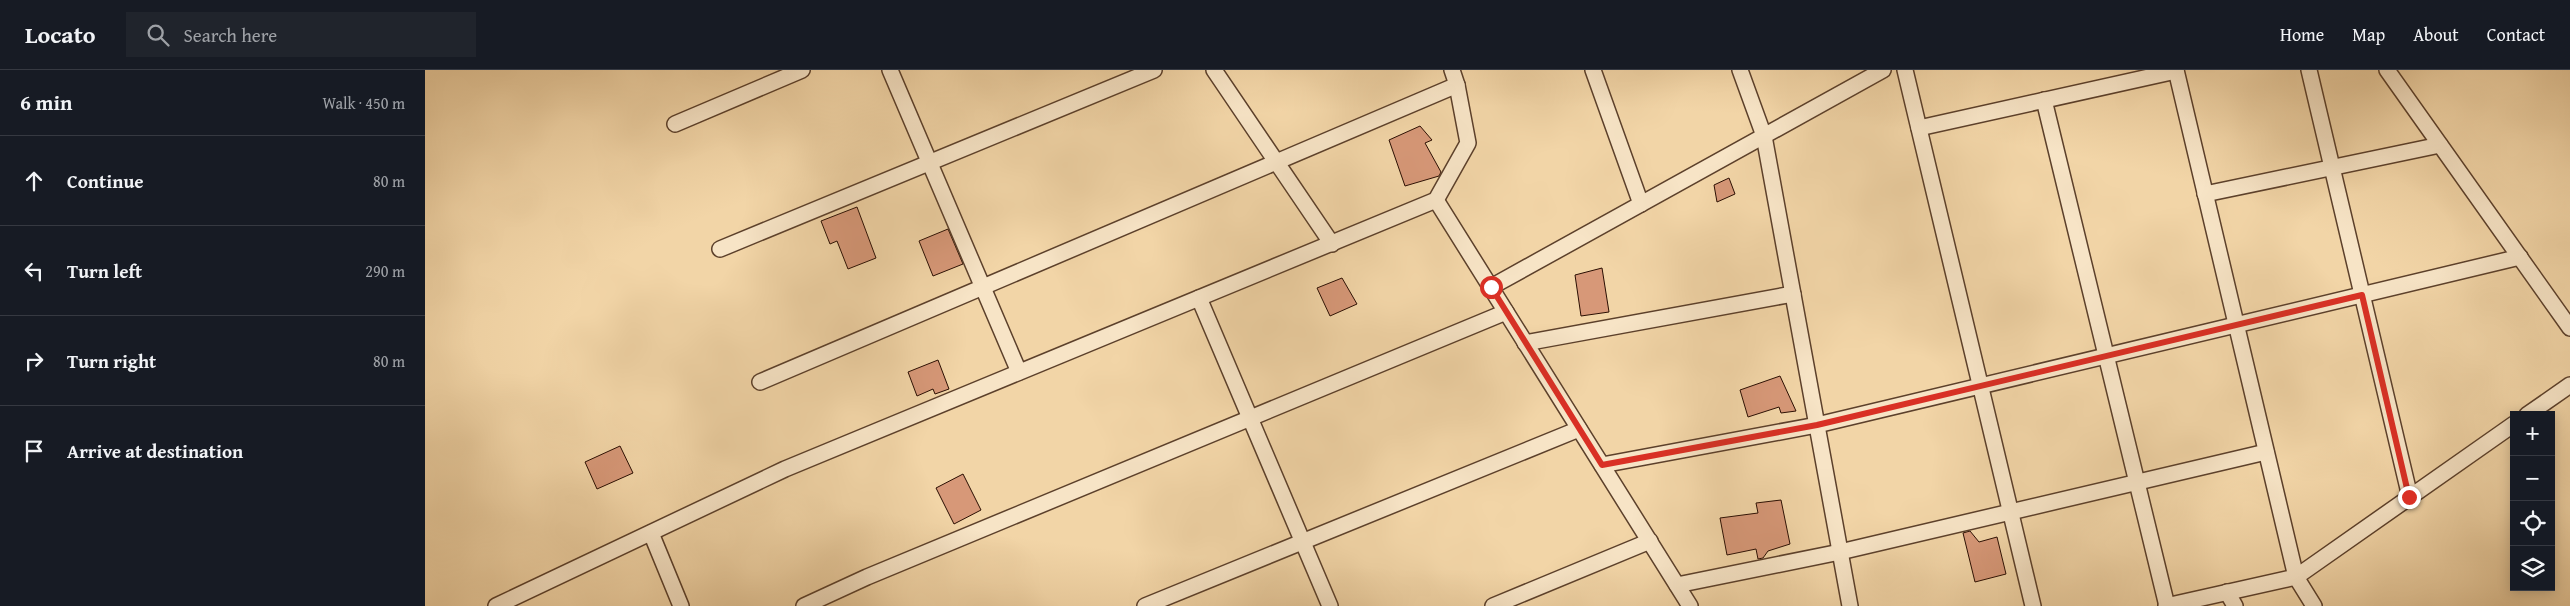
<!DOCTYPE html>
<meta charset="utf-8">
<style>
:root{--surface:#171b24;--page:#20242c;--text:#f1f3f6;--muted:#9ea1a6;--line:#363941}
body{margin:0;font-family:"Gentium Book Plus",serif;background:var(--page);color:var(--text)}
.controls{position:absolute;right:15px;bottom:15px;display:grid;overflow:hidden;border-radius:0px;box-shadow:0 2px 12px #0003}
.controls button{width:45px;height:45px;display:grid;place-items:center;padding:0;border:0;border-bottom:1px solid var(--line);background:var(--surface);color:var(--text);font:25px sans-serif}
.stop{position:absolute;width:15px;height:15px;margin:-11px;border:4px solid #d93025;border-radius:50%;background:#fff}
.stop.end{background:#d93025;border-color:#fff;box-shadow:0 1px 5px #0008}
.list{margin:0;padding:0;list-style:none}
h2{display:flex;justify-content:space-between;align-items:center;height:65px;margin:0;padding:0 20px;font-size:21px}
h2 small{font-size:16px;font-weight:400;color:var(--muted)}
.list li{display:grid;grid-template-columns:32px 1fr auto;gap:15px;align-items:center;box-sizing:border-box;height:90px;padding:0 20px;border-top:1px solid var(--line)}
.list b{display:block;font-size:19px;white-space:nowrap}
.list em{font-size:16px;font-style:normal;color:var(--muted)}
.icon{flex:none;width:28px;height:28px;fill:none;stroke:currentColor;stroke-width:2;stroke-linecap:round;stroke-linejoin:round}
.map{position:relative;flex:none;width:2145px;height:536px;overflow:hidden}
header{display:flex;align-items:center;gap:30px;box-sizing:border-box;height:70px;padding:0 25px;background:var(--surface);border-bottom:1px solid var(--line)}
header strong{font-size:24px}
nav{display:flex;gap:28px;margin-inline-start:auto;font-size:18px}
.search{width:350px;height:45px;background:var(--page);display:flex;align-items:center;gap:12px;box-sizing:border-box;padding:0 18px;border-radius:0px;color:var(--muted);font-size:19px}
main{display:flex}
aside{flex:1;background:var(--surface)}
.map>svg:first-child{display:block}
.building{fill:#d79878;stroke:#2a0e02}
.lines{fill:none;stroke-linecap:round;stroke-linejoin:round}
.street-casing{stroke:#5c402b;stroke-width:18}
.street{stroke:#f7e4c6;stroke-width:15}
.route{stroke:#d93025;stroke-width:6}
</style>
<header>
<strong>Locato</strong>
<div class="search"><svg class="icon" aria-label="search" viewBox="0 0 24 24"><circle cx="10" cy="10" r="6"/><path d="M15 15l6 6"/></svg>Search here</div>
<nav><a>Home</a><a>Map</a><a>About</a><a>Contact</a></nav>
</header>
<main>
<aside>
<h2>6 min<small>Walk · 450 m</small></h2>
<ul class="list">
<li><svg class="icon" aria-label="ahead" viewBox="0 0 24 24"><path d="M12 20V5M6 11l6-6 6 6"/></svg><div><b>Continue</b></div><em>80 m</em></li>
<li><svg class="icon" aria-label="left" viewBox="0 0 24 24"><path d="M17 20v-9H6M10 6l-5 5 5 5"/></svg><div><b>Turn left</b></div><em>290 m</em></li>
<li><svg class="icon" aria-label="right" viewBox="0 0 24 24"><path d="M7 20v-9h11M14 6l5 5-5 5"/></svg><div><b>Turn right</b></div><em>80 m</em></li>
<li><svg class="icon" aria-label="arrive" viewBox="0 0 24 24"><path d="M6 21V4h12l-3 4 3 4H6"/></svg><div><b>Arrive at destination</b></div></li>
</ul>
</aside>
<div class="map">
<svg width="2145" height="536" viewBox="0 0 2145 536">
<rect width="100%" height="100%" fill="#f2d5a7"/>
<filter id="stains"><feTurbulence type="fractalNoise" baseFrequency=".004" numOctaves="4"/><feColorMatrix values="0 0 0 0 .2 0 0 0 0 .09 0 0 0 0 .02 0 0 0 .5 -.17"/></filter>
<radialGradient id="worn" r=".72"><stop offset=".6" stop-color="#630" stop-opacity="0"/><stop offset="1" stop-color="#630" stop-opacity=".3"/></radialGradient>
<g class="building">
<path d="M995,56L1007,70L1000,73L1016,102L1014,106L980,116L964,70Z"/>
<path d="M1304,108L1310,124L1292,132L1289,115Z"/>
<path d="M432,137L451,188L423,199L412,171L405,174L396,151Z"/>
<path d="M523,159L538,194L508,206L494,171Z"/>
<path d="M1177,198L1184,242L1156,246L1150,205Z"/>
<path d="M917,208L932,234L905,246L892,218Z"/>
<path d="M513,290L524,319L510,324L508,319L492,326L483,302Z"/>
<path d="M1355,306L1371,341L1356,343L1354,337L1323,347L1315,320Z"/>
<path d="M195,376L208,403L172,419L160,392Z"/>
<path d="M538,404L556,440L529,454L511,418Z"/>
<path d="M1356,430L1365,474L1343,481L1338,488L1333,489L1331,479L1302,485L1295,448L1333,443L1331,433Z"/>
<path d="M1545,461L1554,472L1572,467L1581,504L1550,512L1538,463Z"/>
</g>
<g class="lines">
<g class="street-casing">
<g id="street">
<path d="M465,0L594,302"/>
<path d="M789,0L907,174"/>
<path d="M1168,0L1216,134"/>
<path d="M1315,0L1339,66L1425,536"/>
<path d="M1480,0L1608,536"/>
<path d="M1751,0L1871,507L1889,536"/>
<path d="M1884,0L1985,427"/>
<path d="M1962,0L2145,258"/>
<path d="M1619,30L1742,536"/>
<path d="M250,54L377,0"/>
<path d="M1494,58L1751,1"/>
<path d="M1780,124L2015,75"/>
<path d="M1011,130L1265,536"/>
<path d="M295,179L729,0"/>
<path d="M1066,217L1458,0"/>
<path d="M774,228L905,536"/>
<path d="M1100,273L1368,224"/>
<path d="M335,312L1032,15"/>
<path d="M2102,345L2145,315"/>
<path d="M1177,395L1392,355L2095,187"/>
<path d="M226,463L256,536"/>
<path d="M1252,515L1415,482L1841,382"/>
<path d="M1802,522L1810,536"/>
<path d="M71,536L360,399L1011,130L1043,73L1032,15L1027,0"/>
<path d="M379,536L442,507L1081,242"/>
<path d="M720,536L1154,359"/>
<path d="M1068,536L1225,471"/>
<path d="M1741,536L1871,507L2089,354"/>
</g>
</g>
<use href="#street" class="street"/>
</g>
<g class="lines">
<path class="route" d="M1066,217L1177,395L1392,355L1937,225L1984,427"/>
</g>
<rect width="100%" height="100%" filter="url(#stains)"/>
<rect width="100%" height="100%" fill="url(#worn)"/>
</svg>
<div class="controls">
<button>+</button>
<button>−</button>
<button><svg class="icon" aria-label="locate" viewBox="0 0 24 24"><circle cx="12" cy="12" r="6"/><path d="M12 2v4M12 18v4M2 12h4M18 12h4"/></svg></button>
<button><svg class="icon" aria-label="layers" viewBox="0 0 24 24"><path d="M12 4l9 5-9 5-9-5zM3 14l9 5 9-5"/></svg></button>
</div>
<div class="stop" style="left:1066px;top:217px"></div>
<div class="stop end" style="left:1984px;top:427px"></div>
</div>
</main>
